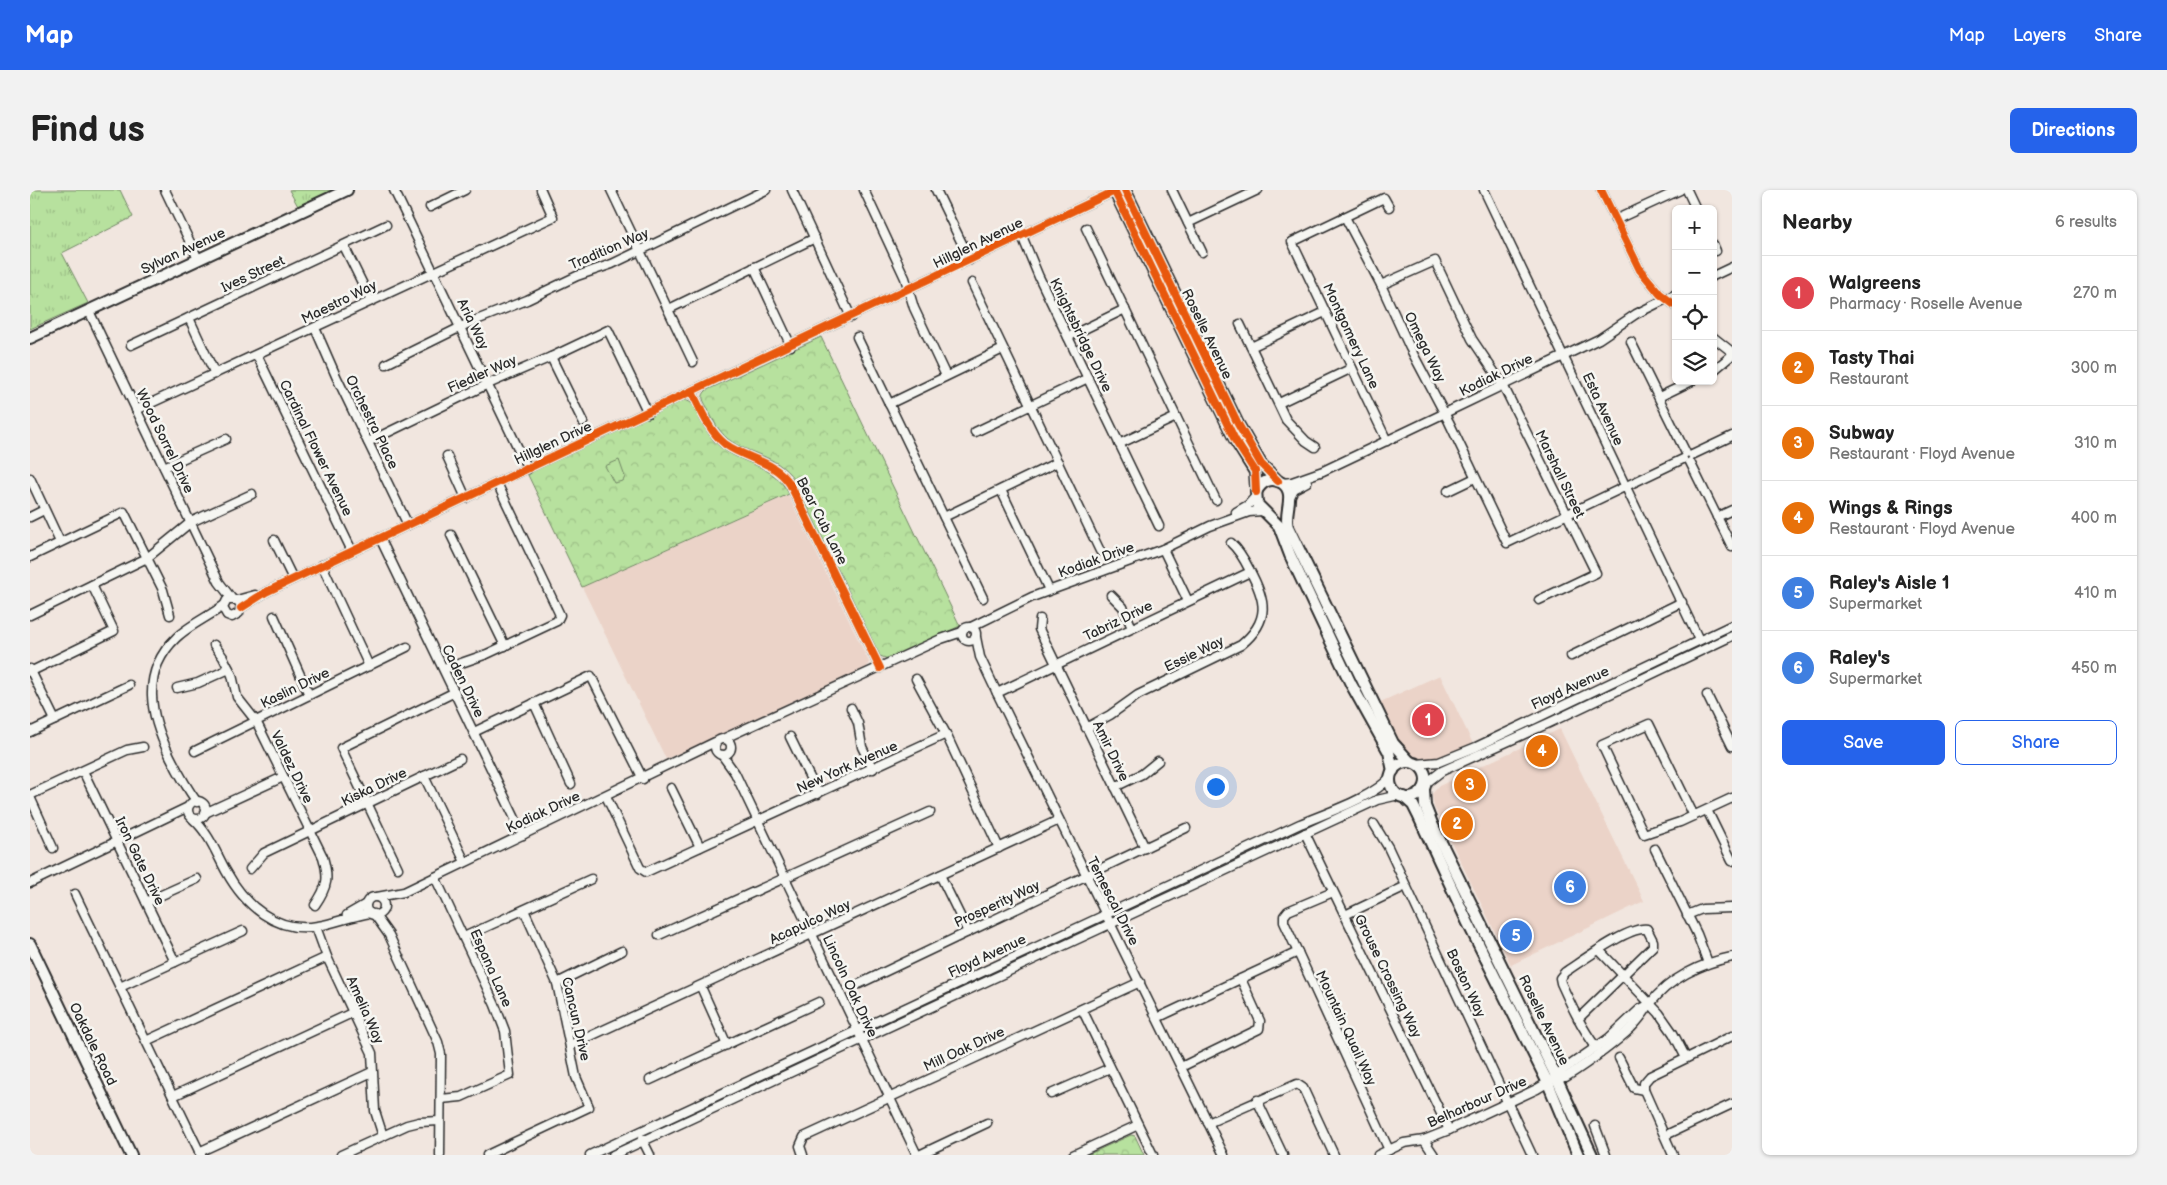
<!DOCTYPE html>
<meta charset="utf-8">
<style>
:root{--surface:#fff;--page:#f2f2f2;--text:#222;--muted:#767676;--line:#e0e0e0;--accent:#2563eb}
body{margin:0;font-family:"Balsamiq Sans",sans-serif;background:var(--page);color:var(--text)}
.controls{position:absolute;right:15px;top:15px;display:grid;overflow:hidden;border-radius:8px;box-shadow:0 1px 4px #0004}
.controls button{width:45px;height:45px;display:grid;place-items:center;padding:0;border:0;border-bottom:1px solid var(--line);background:var(--surface);color:var(--text);font:25px sans-serif}
.you{position:absolute;left:1185px;top:596px;width:18px;height:18px;margin:-12px;border:4px solid #fff;border-radius:50%;background:#1a73e8;box-shadow:0 0 0 8px #1a73e833}
.badge{display:grid;place-items:center;width:32px;height:32px;border-radius:50%;background:var(--accent);color:#fff;font-size:16px;font-weight:700}
.pin{position:absolute;translate:-50% -50%;border:2px solid #fff;box-shadow:0 1px 5px #0006}
.list{margin:0;padding:0;list-style:none}
h2{display:flex;justify-content:space-between;align-items:center;height:65px;margin:0;padding:0 20px;font-size:21px}
h2 small{font-size:16px;font-weight:400;color:var(--muted)}
.list li{display:grid;grid-template-columns:32px 1fr auto;gap:15px;align-items:center;box-sizing:border-box;height:75px;padding:0 20px;border-top:1px solid var(--line)}
.list b{display:block;font-size:19px;white-space:nowrap}
.list p{margin:0;font-size:16px;white-space:nowrap;color:var(--muted)}
.list em{font-size:16px;font-style:normal;color:var(--muted)}
.actions{display:flex;gap:10px;padding:15px 20px}
.actions a{flex:1;padding:11px 0;border:1px solid var(--accent);border-radius:8px;text-align:center;font-size:18px;color:var(--accent)}
.actions .main{background:var(--accent);color:#fff}
.icon{flex:none;width:28px;height:28px;fill:none;stroke:currentColor;stroke-width:2;stroke-linecap:round;stroke-linejoin:round}
.map{position:relative;flex:none;width:1702px;height:965px;overflow:hidden;border-radius:8px}
header{display:flex;align-items:center;gap:30px;box-sizing:border-box;height:70px;padding:0 25px;background:var(--accent);color:#fff}
header strong{font-size:24px}
nav{display:flex;gap:28px;margin-inline-start:auto;font-size:18px}
.intro{display:flex;align-items:center;justify-content:space-between;box-sizing:border-box;height:120px;padding:0 30px}
h1{margin:0;font-size:35px}
.button{padding:12px 22px;border-radius:8px;background:var(--accent);color:#fff;font-size:18px;font-weight:700}
main{display:flex;gap:30px;padding:0 30px}
aside{flex:1;background:var(--surface);border-radius:8px;box-shadow:0 1px 4px #0004}
.map>svg:first-child{display:block}
.built{fill:#ebd3c8}
.grass{fill:url(#grass-tufts);stroke:#718664}
.park{fill:url(#park-crowns);stroke:#718664}
.garden{fill:#b7e19e;stroke:#718664}
.lines{fill:none;stroke-linecap:round;stroke-linejoin:round}
.minor-casing{stroke:#2b2b2b;stroke-width:11}
.major-casing{stroke:#2b2b2b;stroke-width:14}
.minor{stroke:#f6f6f2;stroke-width:8}
.major{stroke:#f6f6f2;stroke-width:10}
.cycleway-casing{stroke:#f6f6f2;stroke-width:11}
.cycleway{stroke:#e8590c;stroke-width:8}
.labels{text-anchor:middle;dominant-baseline:central;stroke-width:5;stroke-linejoin:round;paint-order:stroke}
.street-label{font-size:14px;fill:#2b2b2b;stroke:#f6f6f2}
</style>
<header>
<strong>Map</strong>
<nav><a>Map</a><a>Layers</a><a>Share</a></nav>
</header>
<div class="intro"><h1>Find us</h1><a class="button">Directions</a></div>
<main>
<div class="map">
<svg width="1702" height="965" viewBox="0 0 1702 965">
<defs>
<pattern id="grass-tufts" width="24" height="20" patternUnits="userSpaceOnUse" patternTransform="scale(1.25)"><rect width="24" height="20" fill="#b7e19e"/><path d="M3 7l-1-3M5 7V3M7 7l1-3M15 17l-1-3M17 17v-4M19 17l1-3" fill="none" stroke="#9ec188"/></pattern>
<pattern id="park-crowns" width="20" height="18" patternUnits="userSpaceOnUse" patternTransform="scale(1.25)"><rect width="20" height="18" fill="#b7e19e"/><path d="M2 6a3 3 0 1 1 6 0M12 15a3 3 0 1 1 6 0" fill="none" stroke="#9ec188"/></pattern>
</defs>
<rect width="100%" height="100%" fill="#f1e6df"/>
<filter id="ink" filterUnits="userSpaceOnUse"><feTurbulence type="fractalNoise" baseFrequency=".02" numOctaves="2"/><feDisplacementMap in="SourceGraphic" scale="10" xChannelSelector="R" yChannelSelector="G"/><feConvolveMatrix kernelMatrix="1 2 1 2 8 2 1 2 1" color-interpolation-filters="sRGB"/></filter>
<g filter="url(#ink)">
<g class="built">
<path d="M758,305L839,472L837,477L636,569L552,397Z"/>
<path d="M1410,485L1444,556L1409,569L1393,572L1375,566L1346,514Z"/>
<path d="M1530,539L1614,711L1481,775L1404,617L1402,604L1409,596Z"/>
</g>
<g class="grass">
<path d="M0,0H90L103,27L32,63L58,113L0,139Z"/>
<path d="M259,0H304L269,18Z"/>
</g>
<g class="park">
<path d="M791,147L930,436L858,469L850,466L764,289C744,263 721,266 698,249C688,240 682,229 677,217C673,210 670,206 677,200Z"/>
<path d="M654,210C656,211 659,211 661,213C668,218 675,244 688,255C712,276 742,272 759,304L552,397L497,283Z"/>
<path d="M1101,945L1105,946L1114,965H1057Z"/>
</g>
<path class="garden" d="M589,270L595,287L593,291L584,293L575,276Z"/>
<g class="lines">
<g class="minor-casing">
<g id="minor">
<path d="M135,0L168,69"/>
<path d="M364,0L498,279"/>
<path d="M581,0L663,172"/>
<path d="M762,0L821,127"/>
<path d="M834,0L875,88L884,118L916,186"/>
<path d="M906,0L940,70"/>
<path d="M1142,0L1172,62"/>
<path d="M1454,0L1669,450"/>
<path d="M1571,0L1610,80L1630,104L1646,116"/>
<path d="M1657,0L1666,19"/>
<path d="M400,17L435,0"/>
<path d="M1315,27L1351,95L1380,158L1419,232L1477,353L1653,269"/>
<path d="M1585,30L1650,0"/>
<path d="M1158,33L1228,0"/>
<path d="M1056,38L1186,310"/>
<path d="M992,46L1009,87L1129,336"/>
<path d="M1683,54L1686,61"/>
<path d="M314,56L341,111"/>
<path d="M724,77L761,156"/>
<path d="M1683,86L1702,77"/>
<path d="M942,93L1070,361"/>
<path d="M1351,95L1405,71L1442,149L1473,195L1566,383L1509,410"/>
<path d="M639,119L785,48"/>
<path d="M59,121L189,392L202,409"/>
<path d="M159,128L185,184"/>
<path d="M1210,134L1256,230L1276,251L1285,257"/>
<path d="M285,138L306,186L378,335"/>
<path d="M827,147L953,408"/>
<path d="M1038,147L1095,119"/>
<path d="M1683,147L1702,162"/>
<path d="M1601,152L1656,263"/>
<path d="M101,155L356,35"/>
<path d="M1221,157L1295,122"/>
<path d="M227,165L322,361"/>
<path d="M521,167L553,232"/>
<path d="M356,174L439,133L497,110L547,86L582,74L736,0"/>
<path d="M1683,181L1702,165"/>
<path d="M662,202C671,220 679,241 695,254C717,270 744,270 760,294L850,478"/>
<path d="M1629,207L1662,191"/>
<path d="M1249,213L1322,178"/>
<path d="M859,214L973,159"/>
<path d="M106,220L523,27L511,0"/>
<path d="M945,242L1058,188"/>
<path d="M1357,251L1262,52L1354,8L1359,17"/>
<path d="M338,252L458,194L521,167L578,140L618,223"/>
<path d="M1089,254L1146,227"/>
<path d="M1662,265L1702,246"/>
<path d="M417,266L436,308"/>
<path d="M1660,272L1702,357"/>
<path d="M134,277L196,249"/>
<path d="M0,288L30,352"/>
<path d="M1252,293L1262,292L1293,281L1415,223L1569,149L1606,124L1646,104"/>
<path d="M971,300L1019,400"/>
<path d="M1418,301L1445,288"/>
<path d="M1260,307L1264,299L1277,292"/>
<path d="M1206,322L1218,315L1225,307"/>
<path d="M0,327L14,320"/>
<path d="M914,327L1028,272"/>
<path d="M1687,327L1702,320"/>
<path d="M421,345L475,456"/>
<path d="M350,348L493,645"/>
<path d="M244,350L263,389"/>
<path d="M1133,359L1158,411"/>
<path d="M0,367L94,322L133,400L140,425"/>
<path d="M292,375L339,476"/>
<path d="M1081,405L1093,417L1102,438"/>
<path d="M207,410L211,415L209,423L202,427L197,425L193,418L197,410H207L225,405"/>
<path d="M211,418L236,402L1085,1"/>
<path d="M0,425L117,368L161,332L222,304"/>
<path d="M244,426L279,505"/>
<path d="M1010,429L1009,439L1115,658"/>
<circle cx="939" cy="444" r="7"/>
<path d="M941,437L1002,407L1133,359L1180,336L1219,322L1232,321"/>
<path d="M946,447L950,467L967,503L1194,965"/>
<path d="M184,455L193,467L202,485L207,507L226,531L293,667C299,688 298,696 285,715"/>
<path d="M1541,466L1652,412"/>
<path d="M0,479L25,530"/>
<path d="M414,479L457,464L527,431L530,425L467,293"/>
<path d="M0,482L84,441L62,395"/>
<path d="M886,489L916,544L969,658"/>
<path d="M147,498L168,493L199,479"/>
<path d="M967,503L1220,382"/>
<path d="M1677,505L1702,556"/>
<path d="M504,513L541,594"/>
<path d="M821,518L828,533L832,557L843,579"/>
<path d="M1056,538L1080,525L1108,505L1211,455C1241,430 1236,410 1219,379C1214,369 1209,360 1201,353"/>
<path d="M0,542L99,495"/>
<path d="M444,542L561,486L613,589"/>
<path d="M760,547L788,604"/>
<path d="M695,548L911,449L932,442"/>
<circle cx="693" cy="557" r="8"/>
<path d="M165,561L377,457"/>
<path d="M692,565L705,583L887,965"/>
<path d="M1386,574L1409,572L1446,557L1702,435"/>
<path d="M53,581L145,772"/>
<path d="M394,586L435,672"/>
<path d="M1395,594L1412,581L1519,533L1702,446"/>
<path d="M1085,597L1112,584L1128,571"/>
<path d="M641,598L670,657"/>
<path d="M0,605L97,560L113,557"/>
<path d="M576,606L610,678L616,682L916,544"/>
<path d="M0,607L23,658"/>
<circle cx="167" cy="620" r="9"/>
<path d="M167,612C156,597 148,582 140,566C120,526 110,483 146,448C158,436 178,427 193,416"/>
<path d="M1677,620L1702,671"/>
<path d="M175,623L253,587"/>
<path d="M1664,626L1619,534L1572,555L1614,644L1650,632L1702,608"/>
<path d="M163,629C179,643 186,663 196,681C214,714 246,744 288,736C305,733 322,726 340,723"/>
<path d="M1344,634L1358,657L1502,965"/>
<path d="M1275,643L1419,940"/>
<path d="M1625,659L1667,744L1678,773"/>
<path d="M368,678L311,558L425,502"/>
<path d="M220,679L234,663L430,569"/>
<path d="M910,685L938,742"/>
<path d="M405,687L465,815L475,841L480,885L431,907L411,909"/>
<path d="M0,693L158,617"/>
<path d="M1303,702L1258,721L1254,726V732L1359,960"/>
<path d="M45,704L171,965"/>
<path d="M347,707L374,702L685,552"/>
<circle cx="345" cy="716" r="9"/>
<path d="M116,712L167,689"/>
<path d="M344,724L359,745L408,852L411,864L410,965"/>
<path d="M317,725L336,714"/>
<path d="M1315,725L1376,696"/>
<path d="M1657,725L1672,719L1702,718"/>
<path d="M286,737L297,767L342,863L345,921L353,946"/>
<path d="M629,745L900,622"/>
<path d="M434,747L561,689"/>
<path d="M1569,760L1629,823L1643,843L1656,868"/>
<path d="M527,793L592,761"/>
<path d="M829,794L1156,638"/>
<path d="M90,797L213,741"/>
<path d="M671,797L697,855"/>
<path d="M1052,819L1123,965"/>
<path d="M1127,828L1268,762"/>
<path d="M1548,829L1623,756V751L1617,739C1599,736 1552,771 1535,782L1530,788L1531,793C1541,815 1551,837 1566,857"/>
<path d="M116,851L297,767"/>
<path d="M541,855L1029,630"/>
<path d="M1589,868L1604,898L1614,900"/>
<path d="M1151,877L1229,839L1230,831L1211,789"/>
<path d="M1527,887H1536C1559,872 1581,857 1601,838C1609,830 1614,823 1620,814C1638,789 1672,773 1702,767"/>
<path d="M620,890L789,812"/>
<path d="M1021,904L1080,878"/>
<path d="M143,906L324,822"/>
<path d="M1227,910L1253,965"/>
<path d="M1178,933L1267,894L1273,898L1304,965"/>
<path d="M1565,936L1576,965"/>
<path d="M1636,945L1702,914"/>
<path d="M612,949L620,965"/>
<path d="M1394,950L1404,965"/>
<path d="M169,962L342,882"/>
<path d="M311,965L377,935L389,932L410,931"/>
<path d="M457,965L559,917L546,887L527,793L494,720"/>
<path d="M560,965L1270,634C1296,623 1345,607 1361,586"/>
<path d="M583,965L1347,610L1369,605"/>
<path d="M773,965L770,956L774,947L1110,792"/>
<path d="M889,965L957,933"/>
<path d="M1043,965L1108,935"/>
<path d="M1348,965L1374,953L1394,950L1419,940L1507,899L1527,887L1533,880L1579,848L1610,819L1620,814"/>
<path d="M1643,965L1614,900V893L1620,886L1702,846"/>
</g>
</g>
<g class="major-casing">
<g id="major">
<path d="M1084,0L1205,250L1225,282L1227,314L1249,336L1260,365L1321,494L1359,562L1363,581"/>
<path d="M1095,0L1208,234L1231,274L1248,291"/>
<path d="M0,148L317,0"/>
<path d="M1226,302C1229,297 1231,293 1237,291C1242,289 1247,290 1252,293C1267,303 1253,323 1258,337L1363,553L1380,572"/>
<circle cx="1378" cy="590" r="18"/>
<path d="M1394,599L1395,616L1403,636L1522,878L1562,965"/>
<path d="M1374,607L1383,615L1388,625L1437,731L1518,893L1548,965"/>
<path d="M0,754L101,965"/>
</g>
</g>
<use href="#minor" class="minor"/>
<use href="#major" class="major"/>
<g class="cycleway-casing">
<g id="cycleway">
<path d="M1084,0L1205,250L1225,281L1226,302"/>
<path d="M1095,0L1208,234L1231,274L1248,291"/>
<path d="M1571,0L1610,80L1630,104L1646,116"/>
<path d="M662,202C671,220 679,241 695,254C717,270 744,270 760,294L850,478"/>
<path d="M211,418L236,402L1085,1"/>
</g>
</g>
<use href="#cycleway" class="cycleway"/>
</g>
</g>
<g class="labels">
<g class="street-label">
<text transform="translate(948 53) rotate(-26)">Hillglen Avenue</text>
<text transform="translate(579 59) rotate(-23)">Tradition Way</text>
<text transform="translate(153 61) rotate(-25)">Sylvan Avenue</text>
<text transform="translate(223 84) rotate(-25)">Ives Street</text>
<text transform="translate(309 112) rotate(-26)">Maestro Way</text>
<text transform="translate(443 134) rotate(64)">Aria Way</text>
<text transform="translate(1177 144) rotate(64)">Roselle Avenue</text>
<text transform="translate(1051 145) rotate(64)">Knightsbridge Drive</text>
<text transform="translate(1321 146) rotate(65)">Montgomery Lane</text>
<text transform="translate(1395 157) rotate(64)">Omega Way</text>
<text transform="translate(452 184) rotate(-24)">Fiedler Way</text>
<text transform="translate(1466 185) rotate(-26)">Kodiak Drive</text>
<text transform="translate(1573 219) rotate(65)">Esta Avenue</text>
<text transform="translate(342 232) rotate(64)">Orchestra Place</text>
<text transform="translate(135 251) rotate(64)">Wood Sorrel Drive</text>
<text transform="translate(523 253) rotate(-25)">Hillglen Drive</text>
<text transform="translate(286 258) rotate(64)">Cardinal Flower Avenue</text>
<text transform="translate(1530 284) rotate(64)">Marshall Street</text>
<text transform="translate(792 331) rotate(63)">Bear Cub Lane</text>
<text transform="translate(1066 370) rotate(-20)">Kodiak Drive</text>
<text transform="translate(1088 431) rotate(-26)">Tabriz Drive</text>
<text transform="translate(1164 464) rotate(-26)">Essie Way</text>
<text transform="translate(433 491) rotate(64)">Caden Drive</text>
<text transform="translate(265 498) rotate(-26)">Kaslin Drive</text>
<text transform="translate(1540 498) rotate(-25)">Floyd Avenue</text>
<text transform="translate(1081 561) rotate(64)">Amir Drive</text>
<text transform="translate(262 577) rotate(64)">Valdez Drive</text>
<text transform="translate(817 577) rotate(-24)">New York Avenue</text>
<text transform="translate(344 597) rotate(-26)">Kiska Drive</text>
<text transform="translate(513 622) rotate(-25)">Kodiak Drive</text>
<text transform="translate(110 671) rotate(64)">Iron Gate Drive</text>
<text transform="translate(1083 711) rotate(63)">Temescal Drive</text>
<text transform="translate(967 714) rotate(-25)">Prosperity Way</text>
<text transform="translate(780 732) rotate(-25)">Acapulco Way</text>
<text transform="translate(957 766) rotate(-25)">Floyd Avenue</text>
<text transform="translate(461 778) rotate(66)">Espana Lane</text>
<text transform="translate(1358 786) rotate(64)">Grouse Crossing Way</text>
<text transform="translate(1436 793) rotate(65)">Boston Way</text>
<text transform="translate(820 796) rotate(65)">Lincoln Oak Drive</text>
<text transform="translate(335 820) rotate(66)">Amelia Way</text>
<text transform="translate(546 829) rotate(77)">Cancun Drive</text>
<text transform="translate(1514 830) rotate(64)">Roselle Avenue</text>
<text transform="translate(1316 838) rotate(65)">Mountain Quail Way</text>
<text transform="translate(63 854) rotate(64)">Oakdale Road</text>
<text transform="translate(934 859) rotate(-25)">Mill Oak Drive</text>
<text transform="translate(1447 912) rotate(-24)">Belharbour Drive</text>
</g>
</g>
</svg>
<div class="controls">
<button>+</button>
<button>−</button>
<button><svg class="icon" aria-label="locate" viewBox="0 0 24 24"><circle cx="12" cy="12" r="6"/><path d="M12 2v4M12 18v4M2 12h4M18 12h4"/></svg></button>
<button><svg class="icon" aria-label="layers" viewBox="0 0 24 24"><path d="M12 4l9 5-9 5-9-5zM3 14l9 5 9-5"/></svg></button>
</div>
<div class="you"></div>
<div class="pin badge" style="left:1398px;top:530px;background:#e0444e">1</div>
<div class="pin badge" style="left:1427px;top:634px;background:#e8710a">2</div>
<div class="pin badge" style="left:1440px;top:595px;background:#e8710a">3</div>
<div class="pin badge" style="left:1512px;top:561px;background:#e8710a">4</div>
<div class="pin badge" style="left:1486px;top:746px;background:#3f7fe0">5</div>
<div class="pin badge" style="left:1540px;top:697px;background:#3f7fe0">6</div>
</div>
<aside>
<h2>Nearby<small>6 results</small></h2>
<ul class="list">
<li><span class="badge" style="background:#e0444e">1</span><div><b>Walgreens</b><p>Pharmacy · Roselle Avenue</p></div><em>270 m</em></li>
<li><span class="badge" style="background:#e8710a">2</span><div><b>Tasty Thai</b><p>Restaurant</p></div><em>300 m</em></li>
<li><span class="badge" style="background:#e8710a">3</span><div><b>Subway</b><p>Restaurant · Floyd Avenue</p></div><em>310 m</em></li>
<li><span class="badge" style="background:#e8710a">4</span><div><b>Wings &amp; Rings</b><p>Restaurant · Floyd Avenue</p></div><em>400 m</em></li>
<li><span class="badge" style="background:#3f7fe0">5</span><div><b>Raley's Aisle 1</b><p>Supermarket</p></div><em>410 m</em></li>
<li><span class="badge" style="background:#3f7fe0">6</span><div><b>Raley's</b><p>Supermarket</p></div><em>450 m</em></li>
</ul>
<div class="actions"><a class="main">Save</a><a>Share</a></div>
</aside>
</main>
